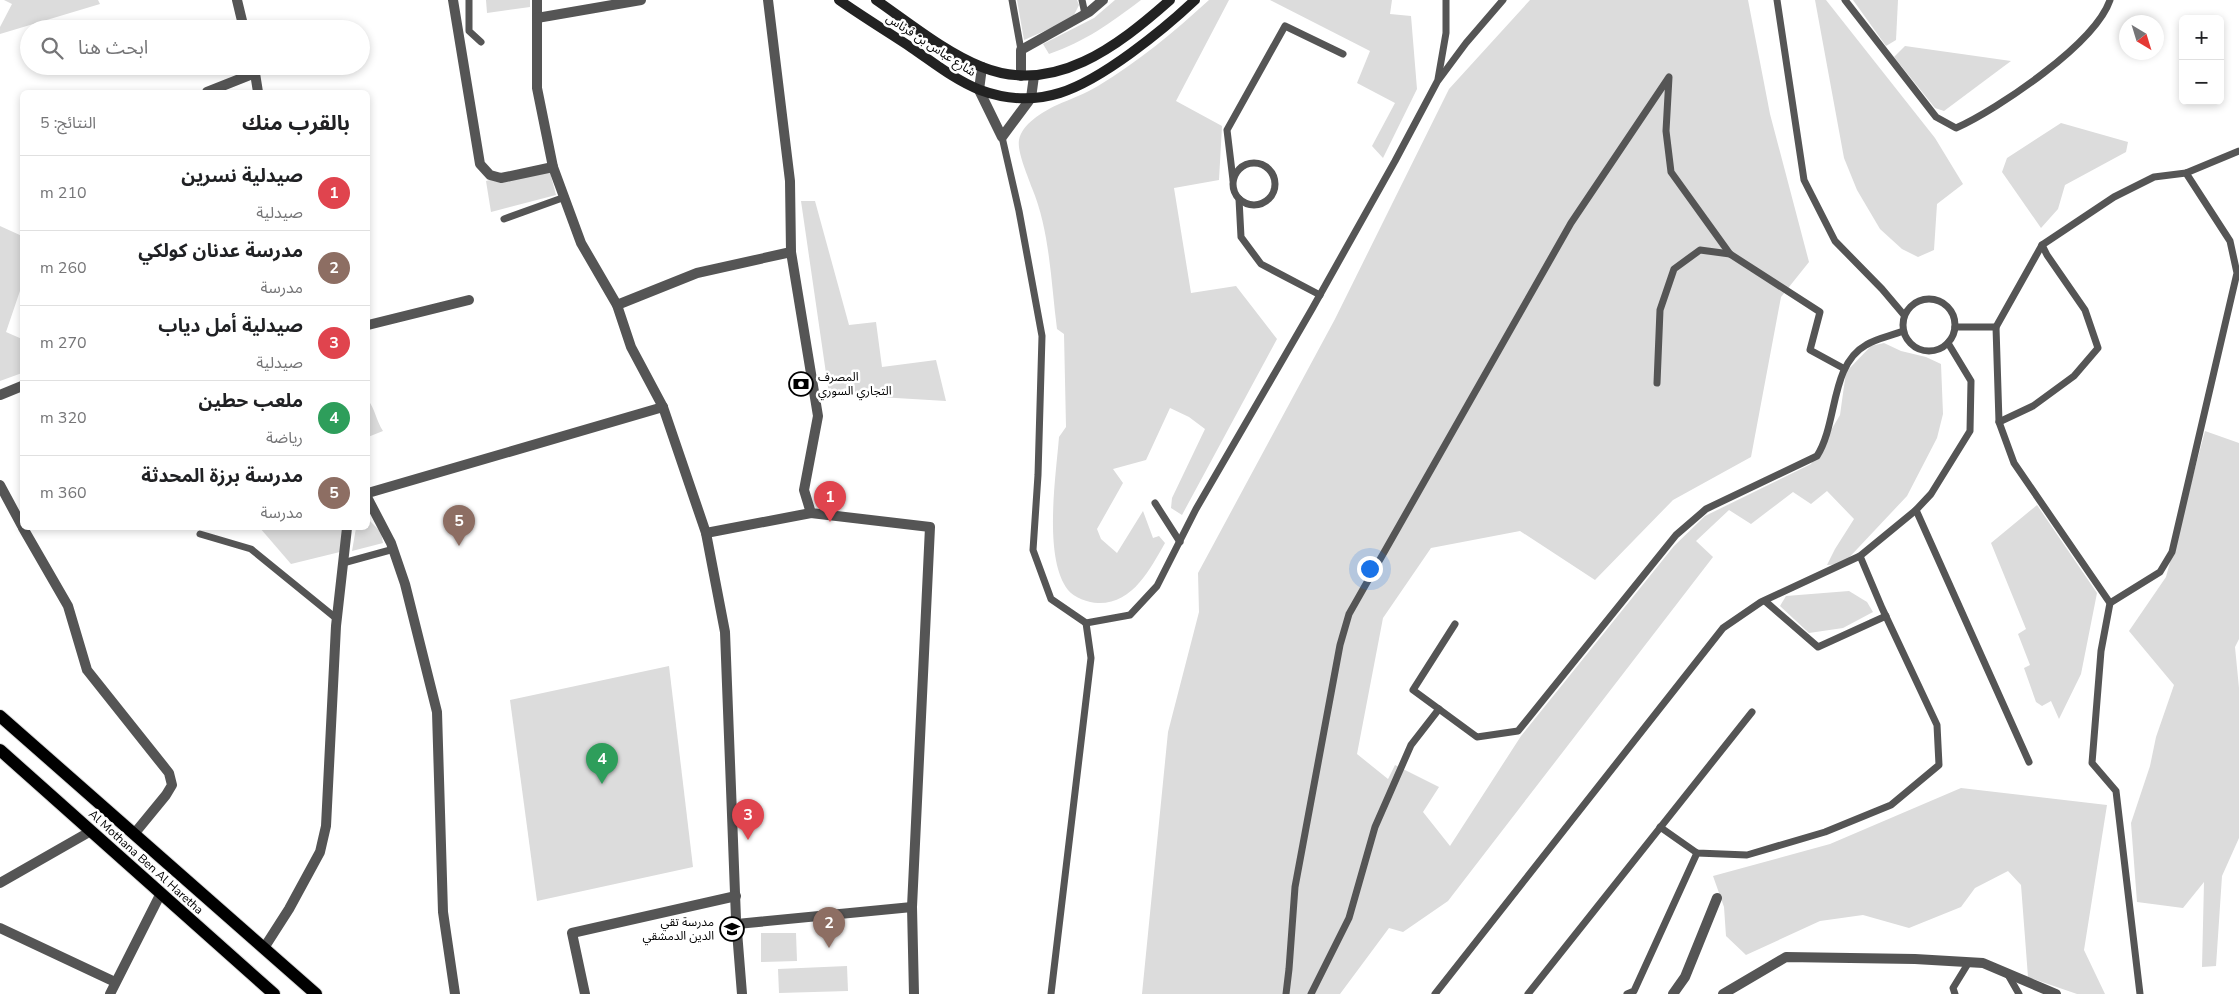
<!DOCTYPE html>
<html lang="ar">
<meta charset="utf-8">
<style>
:root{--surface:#fff;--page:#f2f2f2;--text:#202124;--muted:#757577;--line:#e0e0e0;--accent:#7c3aed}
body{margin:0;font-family:"Nunito Sans","Noto Sans Arabic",sans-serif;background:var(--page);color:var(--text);direction:rtl}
.controls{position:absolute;right:15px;top:15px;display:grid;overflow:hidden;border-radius:8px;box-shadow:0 2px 8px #0003}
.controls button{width:45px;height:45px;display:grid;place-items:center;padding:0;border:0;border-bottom:1px solid var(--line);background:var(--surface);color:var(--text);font:25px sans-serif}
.compass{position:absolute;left:2119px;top:15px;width:45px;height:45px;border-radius:50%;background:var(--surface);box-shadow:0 2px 8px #0003;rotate:142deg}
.you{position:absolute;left:1369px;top:568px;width:18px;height:18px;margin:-12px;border:4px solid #fff;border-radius:50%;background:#1a73e8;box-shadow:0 0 0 8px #1a73e833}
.badge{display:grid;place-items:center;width:32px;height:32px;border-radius:50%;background:var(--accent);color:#fff;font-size:16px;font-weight:700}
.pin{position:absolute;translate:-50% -41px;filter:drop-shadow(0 1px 2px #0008)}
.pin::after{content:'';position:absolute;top:26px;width:18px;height:15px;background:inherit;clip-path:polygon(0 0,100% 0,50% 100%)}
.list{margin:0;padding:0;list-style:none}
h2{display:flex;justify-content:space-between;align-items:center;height:65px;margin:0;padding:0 20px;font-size:21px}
h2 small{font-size:16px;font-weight:400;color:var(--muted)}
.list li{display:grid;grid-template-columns:32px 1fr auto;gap:15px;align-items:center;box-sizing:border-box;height:75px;padding:0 20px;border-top:1px solid var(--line)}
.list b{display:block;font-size:19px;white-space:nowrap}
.list p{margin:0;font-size:16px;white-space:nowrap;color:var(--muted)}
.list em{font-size:16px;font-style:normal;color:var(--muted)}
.icon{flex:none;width:28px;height:28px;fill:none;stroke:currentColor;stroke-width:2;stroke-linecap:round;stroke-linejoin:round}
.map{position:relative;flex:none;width:2239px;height:994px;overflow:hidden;direction:ltr}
.search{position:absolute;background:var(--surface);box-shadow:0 2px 8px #0003;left:20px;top:20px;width:350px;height:55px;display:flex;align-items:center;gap:12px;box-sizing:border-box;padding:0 18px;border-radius:28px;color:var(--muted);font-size:19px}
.panel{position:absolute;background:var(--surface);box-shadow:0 2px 8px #0003;left:20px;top:90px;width:350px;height:440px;border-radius:8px;direction:rtl}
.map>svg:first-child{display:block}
.green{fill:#dcdcdc}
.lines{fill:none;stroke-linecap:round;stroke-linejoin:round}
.primary-casing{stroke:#dbdbdb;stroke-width:14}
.lane{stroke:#555;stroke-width:7}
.street{stroke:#555;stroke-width:10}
.secondary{stroke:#222;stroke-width:10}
.primary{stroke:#000;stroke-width:12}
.labels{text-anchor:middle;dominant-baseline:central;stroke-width:5;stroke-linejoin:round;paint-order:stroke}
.street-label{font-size:12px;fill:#000;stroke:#fff}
.poi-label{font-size:12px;fill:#000;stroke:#fff;text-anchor:start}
</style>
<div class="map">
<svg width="2239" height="994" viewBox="0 0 2239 994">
<rect width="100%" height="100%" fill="#fff"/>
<g class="green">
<path d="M4,0H98L100,4L0,34V27L12,4Z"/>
<path d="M486,0H530V7L487,13Z"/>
<path d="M1017,0H1077L1079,5L1072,19L1024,40Z"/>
<path d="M1115,0H1141C1109,24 1086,41 1049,54L1043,44L1094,18Z"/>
<path d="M1209,0H1229L1176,101L1222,126L1219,180L1174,188L1191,293L1236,286L1277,339L1182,515L1171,508L1172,498L1205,429L1189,417L1170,408L1146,460L1113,469L1123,483L1097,529L1101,539L1117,553L1143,511L1153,538L1159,536L1165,543C1150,569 1133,604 1098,603C1089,603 1073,597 1068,590C1043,558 1056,476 1059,437L1066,427L1064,334L1057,329C1051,283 1050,231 1032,188C1028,176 1017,152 1019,140C1022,124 1042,112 1057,105C1070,99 1085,94 1098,86C1139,61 1174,32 1209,0Z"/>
<path d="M1270,0H1392L1390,14L1411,16L1417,89L1383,158L1372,146L1395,103L1357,83L1370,51Z"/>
<path d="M1530,0H1748L1770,114L1809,262L1781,297L1751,457L1673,500L1595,580L1520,531L1431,548L1383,618L1357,754L1388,779L1395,765L1439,787L1423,812L1450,846L1521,736L1674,546L1705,516L1811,464L1840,415L1846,372L1871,346L1884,343L1901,351L1926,357L1941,364L1943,414L1937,438L1907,496L1843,564L1827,565L1835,549L1854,519L1827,491L1811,504L1793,492L1751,524L1729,510L1696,541L1713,557L1448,901L1403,932L1389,928L1340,994H1142L1168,732L1199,612L1198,573L1335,319L1449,89Z"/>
<path d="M1815,0H1826L1935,138L1963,184L1937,204L1934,250L1918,257L1902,249L1880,229L1857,190L1844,158Z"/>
<path d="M1853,0H1898L1896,40L1886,46Z"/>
<path d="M1905,46L2011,61L1944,111L1935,108L1894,57Z"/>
<path d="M2061,123L2128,142L2126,152L2065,185L2058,209L2041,228L2002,172L2007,158Z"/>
<path d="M548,165L556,195L491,212L486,181Z"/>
<path d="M801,201H815L849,325L876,322L882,367L936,360L946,401L829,394Z"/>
<path d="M0,226L22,236V285L6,332L22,339V373L0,381Z"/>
<path d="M368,400C375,409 376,420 383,431L368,437Z"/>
<path d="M2205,431L2239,443V639L2235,647L2239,688V838L2222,876L2216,966L2202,967L2204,882L2183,908L2137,902L2131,823L2150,766L2156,737L2174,685L2129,631L2166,577Z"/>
<path d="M2037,505L2097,593L2081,674L2059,719L2051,701L2042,706L2036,702L2024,668L2030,665L2018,634L2026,629L1991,543Z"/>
<path d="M368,519L381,532L383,543L352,551L356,528H368Z"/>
<path d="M260,528H343L344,551L291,564Z"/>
<path d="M1849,591L1867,602L1873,612L1843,628L1809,633L1780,606L1786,596Z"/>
<path d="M669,666L693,867L537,901L510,700Z"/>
<path d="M1961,788L2107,805L2084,950L2105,994H2077L2028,977L2021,885L2008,871L1975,888L1961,907L1909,928L1863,915L1820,921L1746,955L1726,936L1724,907L1713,876L1830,844Z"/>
<path d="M761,933H796L797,961L761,962Z"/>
<path d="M847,966L848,991L779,993L778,969Z"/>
</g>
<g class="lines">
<g class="primary-casing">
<g id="primary">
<path d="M0,716L316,994"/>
<path d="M0,750L274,994"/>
</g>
</g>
<g class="lane">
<path d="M469,0V31L481,42"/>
<path d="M1012,0L1021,50"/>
<path d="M1082,0L1085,14"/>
<path d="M1777,0L1804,180L1835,241L1882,289L1904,315"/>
<path d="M1845,0L1936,117L1956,128C1998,109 2095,44 2110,0"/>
<path d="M1438,79L1446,33V0"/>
<path d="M1002,137L1019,211L1042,336L1038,475L1033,550L1051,599L1086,623L1130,615L1157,586L1196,509L1312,309L1395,161L1437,82L1466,43L1503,0"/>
<circle cx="1254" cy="184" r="21"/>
<path d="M1233,180L1227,130L1285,26L1343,54"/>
<path d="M1239,199L1241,237L1261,264L1320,295"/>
<path d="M504,219L565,197"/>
<circle cx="1929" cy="325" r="26"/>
<path d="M1955,327H1996"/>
<path d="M1657,383L1660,310L1674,269L1700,250L1730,254L1820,312L1810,350L1843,368"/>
<path d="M1999,422L2033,406L2074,376L2098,348L2085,310L2047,255L2042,245"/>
<path d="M1155,503L1180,542"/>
<path d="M1916,510L2029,762"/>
<path d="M200,534L251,549L337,619"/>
<path d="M343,563L394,549"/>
<path d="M1765,601L1818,647L1886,616"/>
<path d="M2110,603L2160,572L2172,552L2237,273L2230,241L2186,173"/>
<path d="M1455,624L1413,690L1477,737L1518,731L1676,535L1706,509L1817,456C1838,423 1830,365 1866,345C1877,338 1891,336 1903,331"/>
<path d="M1660,827L1697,853L1747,855L1825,832L1891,805L1939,765L1937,725L1882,608L1860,556"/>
<path d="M2007,973L2019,994"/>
<path d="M1051,994L1091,658L1086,623"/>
<path d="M1286,994L1289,969L1295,887L1340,645L1349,614L1571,223L1669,77L1666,131L1671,172L1730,254"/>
<path d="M1311,994L1349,918L1375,827L1411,745L1439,709"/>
<path d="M1435,994L1723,628L1761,602L1860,556L1916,510L1931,494L1970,431L1971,381L1948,343"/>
<path d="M1528,994L1752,712"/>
<path d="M1627,994L1634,991L1697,853"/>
<path d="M1955,994L1953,988L1969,962"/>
<path d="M2140,994L2116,791L2092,763L2101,651L2110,603L2014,463L1999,422L1996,327L2042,245L2114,197L2154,177L2186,173L2239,151"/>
</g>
<g class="street">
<path d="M237,0L244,29"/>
<path d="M453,0L480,164L490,175L501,178L553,167"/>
<path d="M537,0V88L553,167L581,243L617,305L631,347L663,407L706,533L725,632L736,919L742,994"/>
<path d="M768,0L790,181L791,252L818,416L804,490L811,513L930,527L912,907L914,994"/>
<path d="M537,18L641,0"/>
<path d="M254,67L258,92"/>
<path d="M982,67L979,90L1002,137L1031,98L1034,76"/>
<path d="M1021,76V50L1089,12L1103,0"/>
<path d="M207,92L255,73"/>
<path d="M617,305L697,273L791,252"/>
<path d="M368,325L469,300"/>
<path d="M0,395L22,386"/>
<path d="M0,485L22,526"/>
<path d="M368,493L663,407"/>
<path d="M368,499L391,543L405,584L437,712L443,912L455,994"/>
<path d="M23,528L68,606L87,670L169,773L172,785L166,795L134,834"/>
<path d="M706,533L811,513"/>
<path d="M0,883L91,831"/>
<path d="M737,924L912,907"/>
<path d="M0,928L115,982"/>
<path d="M264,948L289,909L320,852L326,826L336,626L347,528"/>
<path d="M110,994L161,893"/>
<path d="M585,994L572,933L736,896"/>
<path d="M1673,994L1685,977L1717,898"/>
<path d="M1723,994L1786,957L1915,959L1983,963L2056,994"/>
</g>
<g class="secondary">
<path d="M839,0C863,17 888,32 912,48C934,63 955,80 980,90C1040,112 1083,88 1131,53C1153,37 1175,19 1195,0"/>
<path d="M876,0C908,22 946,53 982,67C1054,96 1118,46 1170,0"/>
</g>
<use href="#primary" class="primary"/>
</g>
<defs>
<g id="bank-ring" transform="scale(1.25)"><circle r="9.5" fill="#fff" stroke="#000" stroke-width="1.5"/><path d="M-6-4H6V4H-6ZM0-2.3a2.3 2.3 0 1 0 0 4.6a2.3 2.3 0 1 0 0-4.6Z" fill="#000"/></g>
<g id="school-ring" transform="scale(1.25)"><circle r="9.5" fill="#fff" stroke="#000" stroke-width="1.5"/><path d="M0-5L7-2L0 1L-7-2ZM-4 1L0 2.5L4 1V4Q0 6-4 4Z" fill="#000"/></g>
</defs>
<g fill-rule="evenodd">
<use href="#bank-ring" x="801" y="384"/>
<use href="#school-ring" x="732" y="929"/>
</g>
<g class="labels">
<g class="street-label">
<text transform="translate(931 45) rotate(33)">شارع عباس بن فرناس</text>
<text transform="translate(146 862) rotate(42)">Al Mothana Ben Al Haretha</text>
</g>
<g class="poi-label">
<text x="818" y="377">المصرف<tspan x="818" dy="14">التجاري السوري</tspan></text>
<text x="714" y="922" text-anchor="end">مدرسة تقي<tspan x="714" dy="14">الدين الدمشقي</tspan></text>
</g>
</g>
</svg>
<div class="controls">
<button>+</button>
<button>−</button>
</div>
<svg class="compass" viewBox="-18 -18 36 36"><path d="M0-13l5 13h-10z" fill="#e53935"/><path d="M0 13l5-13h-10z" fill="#757577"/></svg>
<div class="you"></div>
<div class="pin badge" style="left:830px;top:522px;background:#e0444e">1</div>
<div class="pin badge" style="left:829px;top:948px;background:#8d6e63">2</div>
<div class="pin badge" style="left:748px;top:840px;background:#e0444e">3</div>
<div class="pin badge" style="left:602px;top:784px;background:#2e9e5b">4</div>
<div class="pin badge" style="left:459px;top:546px;background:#8d6e63">5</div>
<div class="search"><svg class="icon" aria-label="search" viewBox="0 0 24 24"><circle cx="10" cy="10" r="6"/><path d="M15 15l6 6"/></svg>ابحث هنا</div>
<section class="panel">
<h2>بالقرب منك<small>النتائج: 5</small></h2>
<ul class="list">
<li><span class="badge" style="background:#e0444e">1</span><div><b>صيدلية نسرين</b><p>صيدلية</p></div><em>210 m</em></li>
<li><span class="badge" style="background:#8d6e63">2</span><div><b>مدرسة عدنان كولكي</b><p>مدرسة</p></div><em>260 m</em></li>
<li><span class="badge" style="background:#e0444e">3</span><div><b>صيدلية أمل دياب</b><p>صيدلية</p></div><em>270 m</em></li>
<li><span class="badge" style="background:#2e9e5b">4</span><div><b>ملعب حطين</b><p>رياضة</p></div><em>320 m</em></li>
<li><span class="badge" style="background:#8d6e63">5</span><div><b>مدرسة برزة المحدثة</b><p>مدرسة</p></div><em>360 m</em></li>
</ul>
</section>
</div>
